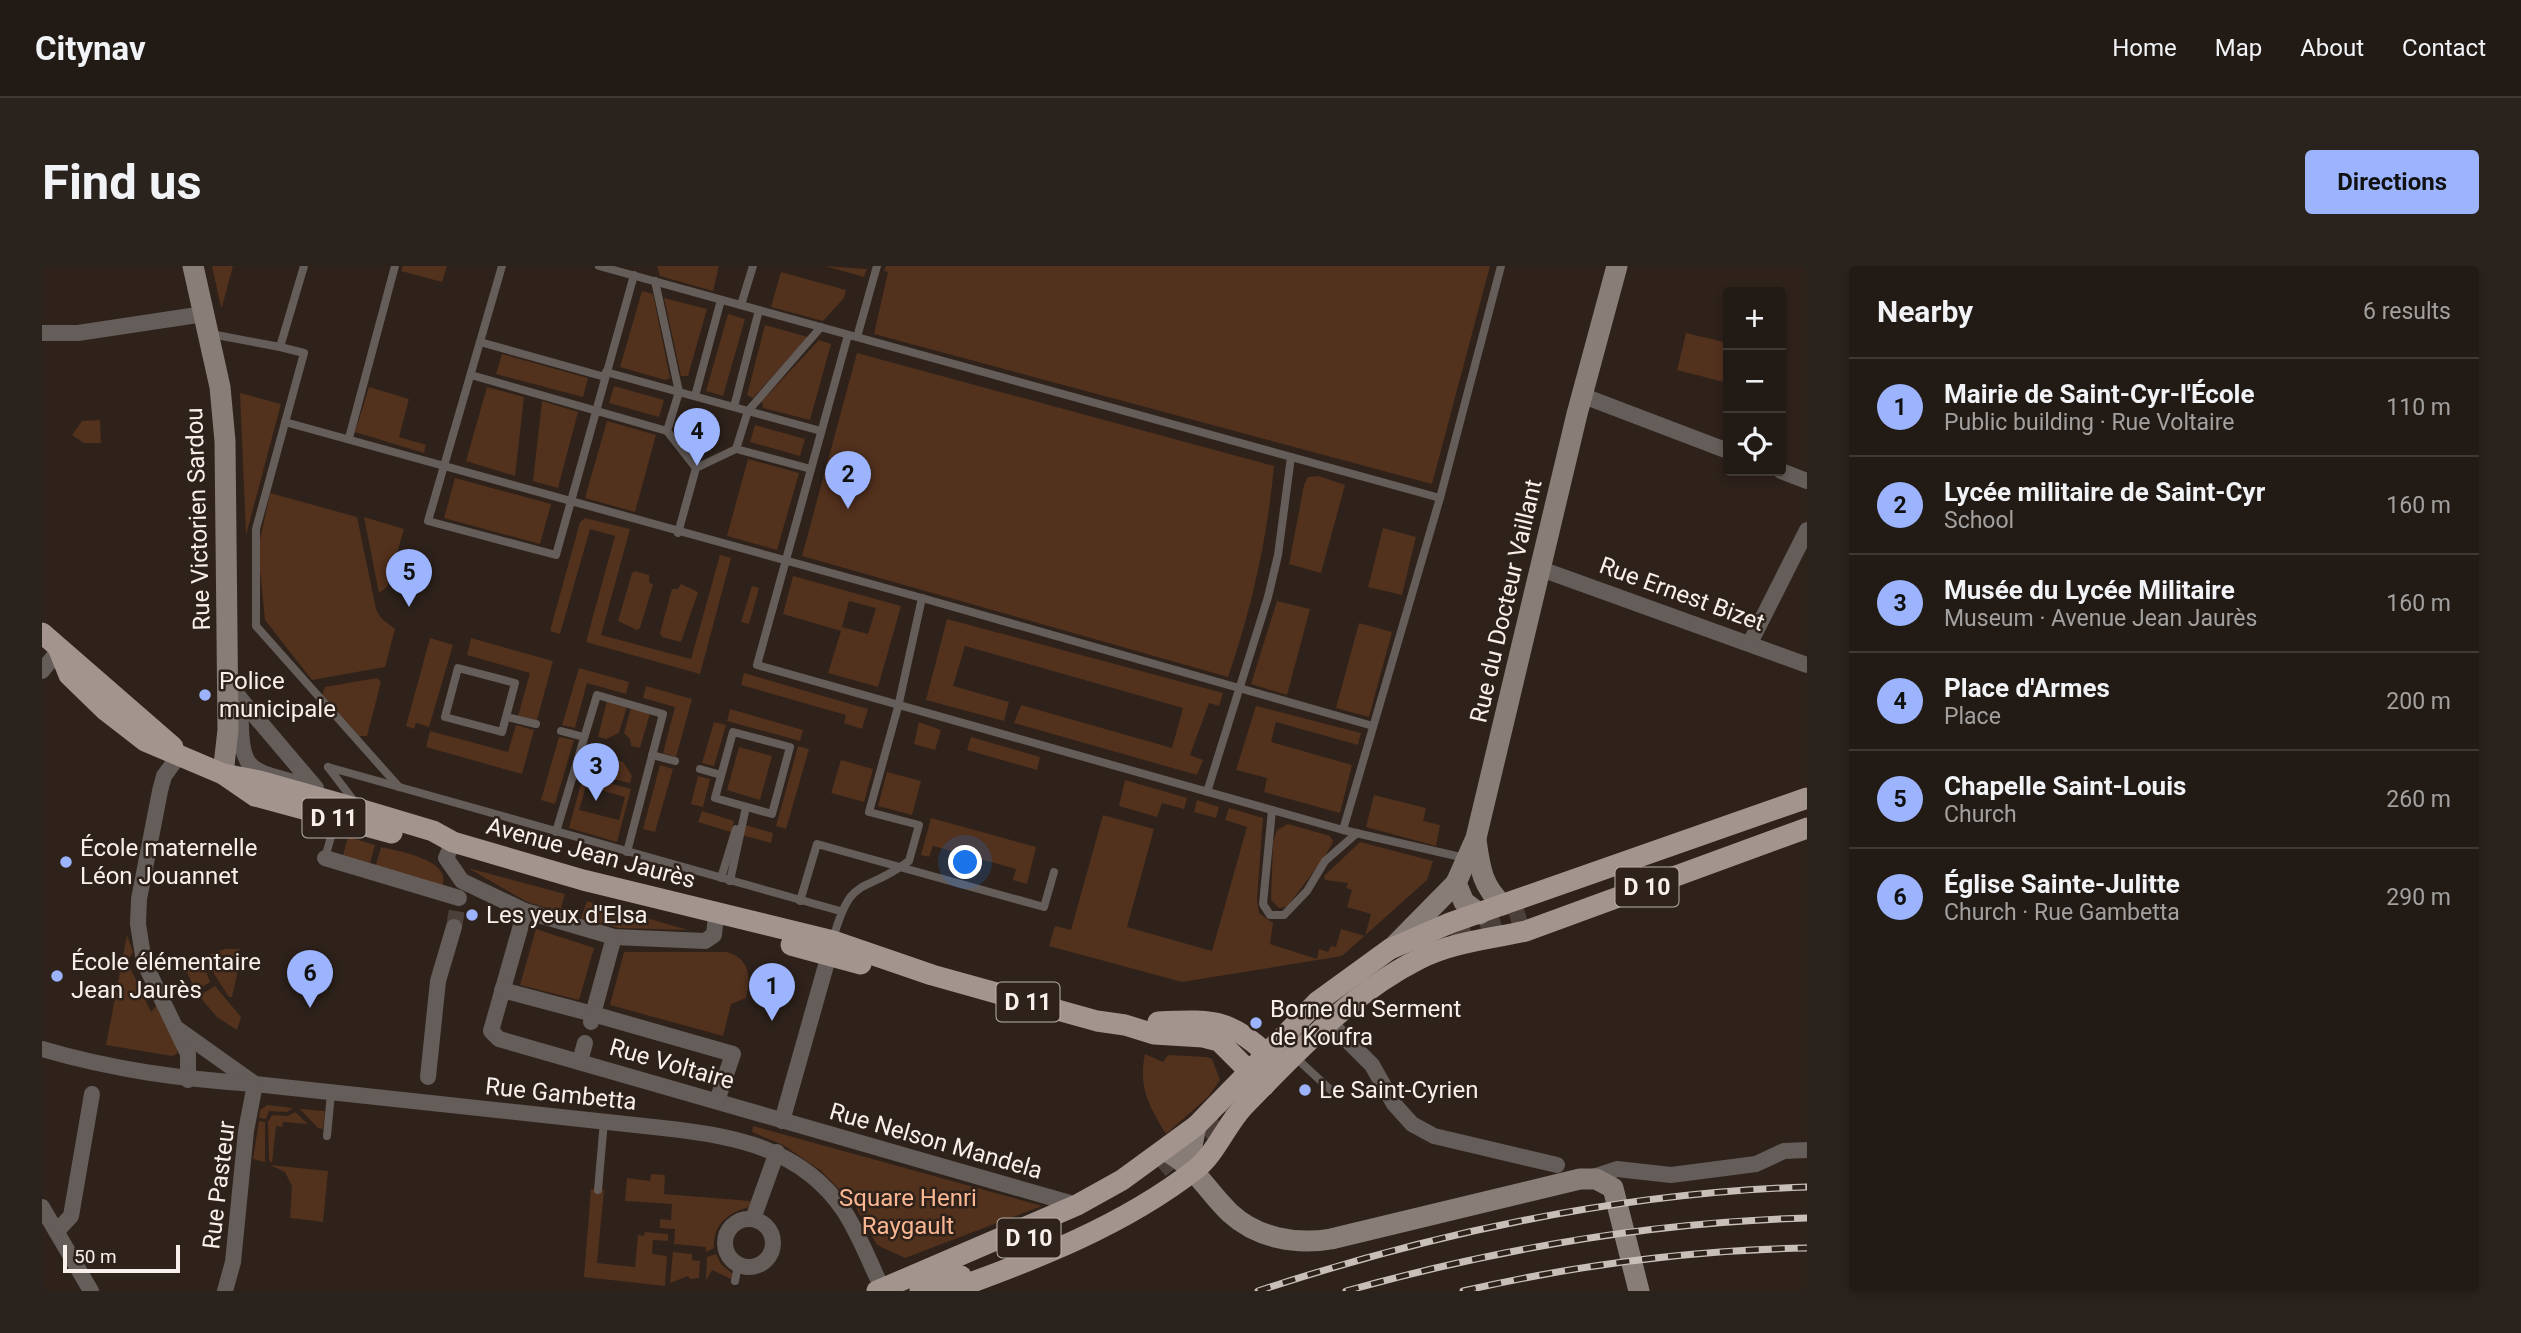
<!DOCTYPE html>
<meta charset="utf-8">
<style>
:root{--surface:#221a14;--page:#2a231d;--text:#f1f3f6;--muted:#a2a1a0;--line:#3f3834;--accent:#9bb4fd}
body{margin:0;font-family:Roboto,sans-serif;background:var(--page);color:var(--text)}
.controls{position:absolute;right:21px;top:21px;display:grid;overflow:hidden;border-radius:7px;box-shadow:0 4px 10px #0003}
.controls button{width:63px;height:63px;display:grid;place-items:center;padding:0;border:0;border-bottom:2px solid var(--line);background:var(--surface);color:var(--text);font:35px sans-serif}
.scale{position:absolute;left:21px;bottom:18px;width:117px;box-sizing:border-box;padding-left:7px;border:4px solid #f9f0eb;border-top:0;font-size:19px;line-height:24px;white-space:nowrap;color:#f9f0eb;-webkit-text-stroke:5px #2e221b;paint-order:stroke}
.you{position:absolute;left:924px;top:597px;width:24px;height:24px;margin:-18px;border:5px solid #fff;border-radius:50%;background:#1a73e8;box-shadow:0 0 0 10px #1a73e833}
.badge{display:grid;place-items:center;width:46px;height:46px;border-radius:50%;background:var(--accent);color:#111;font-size:23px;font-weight:700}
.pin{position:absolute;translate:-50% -58px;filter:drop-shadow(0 2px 4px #0008)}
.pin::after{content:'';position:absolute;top:37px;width:24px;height:21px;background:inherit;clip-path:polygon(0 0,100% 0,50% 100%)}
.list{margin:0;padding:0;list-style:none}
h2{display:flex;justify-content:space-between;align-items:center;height:91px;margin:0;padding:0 28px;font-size:30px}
h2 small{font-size:23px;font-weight:400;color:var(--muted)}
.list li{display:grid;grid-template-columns:46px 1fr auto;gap:21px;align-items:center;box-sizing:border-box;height:98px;padding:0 28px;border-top:2px solid var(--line)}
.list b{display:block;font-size:26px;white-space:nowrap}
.list p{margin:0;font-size:23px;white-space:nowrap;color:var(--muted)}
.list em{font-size:23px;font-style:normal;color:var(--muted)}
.icon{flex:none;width:38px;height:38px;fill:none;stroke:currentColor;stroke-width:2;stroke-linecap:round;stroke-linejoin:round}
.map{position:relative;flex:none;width:1765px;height:1025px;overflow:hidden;border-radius:7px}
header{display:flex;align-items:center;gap:42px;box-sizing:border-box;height:98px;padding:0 35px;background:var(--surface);border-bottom:2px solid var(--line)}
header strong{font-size:33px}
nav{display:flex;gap:38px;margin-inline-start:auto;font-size:24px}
.intro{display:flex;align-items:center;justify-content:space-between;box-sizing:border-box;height:168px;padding:0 42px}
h1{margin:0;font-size:49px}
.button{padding:18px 32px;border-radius:7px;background:var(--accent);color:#111;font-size:24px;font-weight:700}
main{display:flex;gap:42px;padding:0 42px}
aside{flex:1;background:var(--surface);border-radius:7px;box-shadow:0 4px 10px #0003}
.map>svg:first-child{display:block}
.green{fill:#52311d;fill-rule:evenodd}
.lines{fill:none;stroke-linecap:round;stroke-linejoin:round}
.street-tunnel{stroke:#4c413a;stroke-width:16;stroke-dasharray:16 8;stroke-linecap:butt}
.primary-tunnel{stroke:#4c413a;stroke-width:21;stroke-dasharray:21 10;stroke-linecap:butt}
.lane{stroke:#645d5a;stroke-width:8}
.street{stroke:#645d5a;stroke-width:16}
.secondary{stroke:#887d77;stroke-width:21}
.primary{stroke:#a3958e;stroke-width:21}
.rail-casing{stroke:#c8bfb9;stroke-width:7}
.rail{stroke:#2e221b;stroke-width:4.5;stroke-dasharray:13;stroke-linecap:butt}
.poi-dot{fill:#9bb4fd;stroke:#2e221b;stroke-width:2.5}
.labels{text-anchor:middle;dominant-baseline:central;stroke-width:5;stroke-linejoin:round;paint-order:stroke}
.shield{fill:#2e221b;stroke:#bcb2ad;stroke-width:2}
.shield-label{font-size:23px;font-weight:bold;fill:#f9f0eb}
.street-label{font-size:24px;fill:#f9f0eb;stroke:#2e221b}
.poi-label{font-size:24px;fill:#f9f0eb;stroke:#2e221b;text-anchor:start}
.park-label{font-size:24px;fill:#fbb792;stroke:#2e221b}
</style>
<header>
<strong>Citynav</strong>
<nav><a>Home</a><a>Map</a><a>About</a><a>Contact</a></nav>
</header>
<div class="intro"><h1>Find us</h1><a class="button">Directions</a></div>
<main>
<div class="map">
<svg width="1765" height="1025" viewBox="0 0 1765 1025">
<rect width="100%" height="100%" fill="#2e221b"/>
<g class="green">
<path d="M170,0H191L180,41H179Z"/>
<path d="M361,0H405L400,16L359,5Z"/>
<path d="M615,0H677L671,25L618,10Z"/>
<path d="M783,0L825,3L822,11Z"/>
<path d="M844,0H1448L1390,218L832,68L846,6L842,5Z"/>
<path d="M739,6L804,24L802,32L781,55L729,41Z"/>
<path d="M600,25L611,28L628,112L623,114L578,101Z"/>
<path d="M622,32L665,43L646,110H639Z"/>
<path d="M686,48L703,53L681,130L664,125Z"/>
<path d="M723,59L766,71L711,132L705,129Z"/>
<path d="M1644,67L1686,77V117L1635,104Z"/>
<path d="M777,74L789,78L768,154L721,142L720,135Z"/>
<path d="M815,87L1232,200C1225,274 1210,341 1186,411L760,290Z"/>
<path d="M460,88L546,112L541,131L454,108Z"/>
<path d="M572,120L622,134L617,151L567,137Z"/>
<path d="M327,121L367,133L357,171L384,179L382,187L313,166Z"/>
<path d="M445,121L482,131L473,210L424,195Z"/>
<path d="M198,127L239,138L204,269Z"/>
<path d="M500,135L536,146L516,222L491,215Z"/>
<path d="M58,154L59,177H42L30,169L40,155Z"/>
<path d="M565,155L614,169L593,246L543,232Z"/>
<path d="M713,159L763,173L758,190L708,176Z"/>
<path d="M706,193L757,207L735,284L685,270Z"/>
<path d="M1277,210L1303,219L1279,307L1247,298L1262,219L1266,211Z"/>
<path d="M413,212L509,238L498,278L402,252Z"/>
<path d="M228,227L315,251L334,343L339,352L353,363L343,401L270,414L223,354L216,283Z"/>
<path d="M322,251L362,263L345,321L337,327Z"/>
<path d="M543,252L588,263L559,369L649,393L678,289L689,292L658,408L544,376L573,270L548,263L518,368L508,365L538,256Z"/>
<path d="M1341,262L1374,271L1360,329L1326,321Z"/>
<path d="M593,305L607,309V316L611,319L598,362L595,364L576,355L590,307Z"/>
<path d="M751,310L859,340L836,421L786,407L799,365L741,348ZM807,335L834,342L826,368L800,361Z"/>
<path d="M639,318L656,326L639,376L620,371L618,367L630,323H636Z"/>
<path d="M710,320L717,322L707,358L699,356Z"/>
<path d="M1235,335L1268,343L1245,429L1209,418Z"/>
<path d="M905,353L1181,427L1177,440L1167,437L1148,489L1161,494L1155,509L972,457L979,439L1130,482L1141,442L923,380L911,420L967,436L962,455L884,434Z"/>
<path d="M1317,357L1350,366L1327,451L1294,442Z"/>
<path d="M388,372L411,379L387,461L374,457L372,463L364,460Z"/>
<path d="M429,372L511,395L495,454L476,450L488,407L425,389Z"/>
<path d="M537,402L587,416L584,428L545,417L533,462L520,459Z"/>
<path d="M702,407L826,443L820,463L802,457L804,449L699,419Z"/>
<path d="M335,412L339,416L325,470H317L280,429L283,421Z"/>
<path d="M604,420L650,433L634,491L621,487L633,441L601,432Z"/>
<path d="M565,435L585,440L577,467L564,473L556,471Z"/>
<path d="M1214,440L1319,467L1316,479L1234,456L1229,476L1310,499L1298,547L1222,526L1225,512L1194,504Z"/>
<path d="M589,442L608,447L598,482L589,480L588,473L582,467Z"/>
<path d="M688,443L761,464L758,475L685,455Z"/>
<path d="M672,456L684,459L672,500L660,497Z"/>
<path d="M877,456L899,464L893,484L872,478Z"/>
<path d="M474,459L492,464L480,508L384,481L388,465L466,486Z"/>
<path d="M517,471L532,474L513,538L499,534Z"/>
<path d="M929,471L998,491L995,504L925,484Z"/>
<path d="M756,480L767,483L744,563L734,560Z"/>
<path d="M697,481L730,490L718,534L685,524Z"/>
<path d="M564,492L581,496L590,510L588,517L547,507L549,500Z"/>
<path d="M799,494L831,503L822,536L789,527Z"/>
<path d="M618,499L631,503L613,566L601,563Z"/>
<path d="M845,506L879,515L870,549L836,540Z"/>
<path d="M541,510L589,523L575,576L527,562ZM544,520L583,531L577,554L537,544Z"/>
<path d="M656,510L668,513L661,541L649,538Z"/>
<path d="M1083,514L1145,532L1142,543L1120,537L1115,551L1077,540Z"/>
<path d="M1332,529L1384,542L1381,555L1398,559L1394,580L1324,561Z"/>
<path d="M1155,534L1177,541L1174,552L1152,546Z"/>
<path d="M1187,542L1221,552L1215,633L1217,647L1231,657L1228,678L1275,693L1277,683L1286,686L1289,680L1294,681L1299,663L1323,670L1329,648L1305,641L1310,624L1304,622L1306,617L1283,614L1282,610L1318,576L1391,595L1385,614L1300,690L1140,716L1007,680L1013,660L1029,664L1061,549L1112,563L1085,661L1170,685L1205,561L1183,554Z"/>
<path d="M660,545L692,555L689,566L656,556Z"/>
<path d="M889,552L994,581L985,618L971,614L974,603L891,580L887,591L879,589Z"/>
<path d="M1246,558L1288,570L1291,575C1290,583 1253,630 1245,641L1237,642L1229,634L1231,576L1235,564Z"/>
<path d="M703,559L731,567L729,577L700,569Z"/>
<path d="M306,571L333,579L327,601L300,593Z"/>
<path d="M339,581C356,585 412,594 400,621L333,602Z"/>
<path d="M426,602L523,628L518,646L485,636Z"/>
<path d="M545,635L646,664L576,662L539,652Z"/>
<path d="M494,663L552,682L537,734L478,719Z"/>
<path d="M85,669L91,686L85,695L109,746L115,739L135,782V788L130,790L64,779Z"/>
<path d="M183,683H198L194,691L182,689L164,697L163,703L168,716L154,725L141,698Z"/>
<path d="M582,686H684C708,692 709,711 704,732L689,738L681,770L568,739Z"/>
<path d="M193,695L197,699L190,731H187L169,703L170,698Z"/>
<path d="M173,720L199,751L195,764L175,751L157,730Z"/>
<path d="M1103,788L1121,796L1126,789L1165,791L1170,793L1178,814L1166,831L1124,868C1107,840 1096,821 1103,788Z"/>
<path d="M225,839L251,842L245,846L227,845L224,853L217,852L218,844Z"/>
<path d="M258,843L283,845L281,863L276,862Z"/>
<path d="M253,846L266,858L241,856L240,861L234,860L230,897L227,894L226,856L230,849L246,850Z"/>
<path d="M217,855L223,856V896L211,893Z"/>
<path d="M711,860L1000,940L863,992L835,979L812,938L778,904L741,879L710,866Z"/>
<path d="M228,899L286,905L281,956L248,952L250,920L243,906Z"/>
<path d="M609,908L623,909L622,928L709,935L707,941C686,947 671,958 672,982L664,986V981L632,978L633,963L618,962V953L629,954L630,938L583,935L585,912L608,915Z"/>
<path d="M549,923L562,924L555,997L593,1001L596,969L602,970L603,966L626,968V975L611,974L610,988L625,990L623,1020L542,1011Z"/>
<path d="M631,986L650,988V994L658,995L657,1012L648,1013L646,1010L628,1017Z"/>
<path d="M674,988L679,998L692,1009L691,1014L670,1004L664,1015L665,991Z"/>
</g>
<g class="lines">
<path class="street-tunnel" d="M412,661L416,638"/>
<g class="primary-tunnel">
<path d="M1379,679L1483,646"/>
<path d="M1140,891L1190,847"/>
<path d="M1117,902L1146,878"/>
</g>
<g class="lane">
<path d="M460,0L386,255L514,289L592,9"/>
<path d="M557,0L1398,232"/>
<path d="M613,15L637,126L625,165L654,202L636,267"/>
<path d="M699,39L711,0"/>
<path d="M169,68L238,81L262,0"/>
<path d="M806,69L715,399L1301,564"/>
<path d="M815,71L835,0"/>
<path d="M438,76L563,111"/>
<path d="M238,81L262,87L214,263V360L357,521"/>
<path d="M564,106L779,165"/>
<path d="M429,109L625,165"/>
<path d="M653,130L679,34"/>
<path d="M692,141L717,44"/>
<path d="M243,156L880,332L1331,460"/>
<path d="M307,172L353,0"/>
<path d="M694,183L769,203"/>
<path d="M654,202L694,183L706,145L779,61"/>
<path d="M416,402L473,417L460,466L403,451Z"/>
<path d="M465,451L494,458"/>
<path d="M519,465L542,471"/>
<path d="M691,466L748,481L730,548L673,532Z"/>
<path d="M610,489L633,495"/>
<path d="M286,501L798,645"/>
<path d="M286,501L312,535"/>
<path d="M658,503L679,509"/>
<path d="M1165,526L1226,331L1236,289L1249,191"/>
<path d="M1230,544L1221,638L1228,649H1242L1265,625L1283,595L1315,567"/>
<path d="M514,566L555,429L621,448L585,586"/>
<path d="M283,592L294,553"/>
<path d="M1423,592L1301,564L1398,232L1459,0"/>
<path d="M679,612L694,563"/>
<path d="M688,615L704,541"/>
<path d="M758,635L775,578L1002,641L1012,606"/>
<path d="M791,673C810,606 820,630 867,595L877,559L827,546L856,441L880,332"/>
<path d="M1252,790L1294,829"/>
<path d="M285,870L289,827"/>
<path d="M556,924L562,855"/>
<path d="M693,1015L696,999"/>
</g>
<g class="street">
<path d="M0,67H36L162,48"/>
<path d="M1539,129L1686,185"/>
<path d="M1739,205L1765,215"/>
<path d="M1499,303L1765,399"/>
<path d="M1708,377L1765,264"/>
<path d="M0,405L17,384"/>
<path d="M198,432L201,436L274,522C199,501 200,512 198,432Z"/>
<path d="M138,488L122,510L118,525L97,633L96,658L102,696L146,788V814"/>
<path d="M411,576L404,592L420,615L483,645L572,671L663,675L672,669L674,649"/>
<path d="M283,592L417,632"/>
<path d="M483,645L449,765L457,773L1035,939"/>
<path d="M460,724L551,748L572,671"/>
<path d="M549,756L551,748L691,788L675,835"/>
<path d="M1288,757L1330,799L1352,838L1370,858L1392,870L1515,899"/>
<path d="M137,764L213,818"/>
<path d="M0,783C71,804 140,813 213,818L621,862C690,869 760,882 802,945C817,968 828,997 840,1022"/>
<path d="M538,795L543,777"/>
<path d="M386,811L396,715L412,661"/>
<path d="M740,855L790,678"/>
<path d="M1545,913L1575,903L1629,909L1714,898L1742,885L1765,884"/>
<path d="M0,941L49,1025"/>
<circle cx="707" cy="977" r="24"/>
<path d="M711,953L735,886"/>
<path d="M15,965L29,950L50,828"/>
<path d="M183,1025L191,996L204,865L213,818"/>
</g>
<g class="secondary">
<path d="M151,0L178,121L183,175L186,464L181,508"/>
<path d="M1434,574C1438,602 1440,620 1461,639"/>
<path d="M1414,617L1422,636L1438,648"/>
<path d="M1350,682L1414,617L1434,572L1535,148L1575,0"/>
<path d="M1122,884C1156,902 1163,923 1188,947C1215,972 1254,979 1289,973L1538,913H1554L1571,922L1597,1025"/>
<path d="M1153,904L1150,880L1154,860"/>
</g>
<g class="primary">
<path d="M0,367L131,481"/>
<path d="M17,384L27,409L63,444L103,475L181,508L213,530L350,567"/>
<path d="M181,508L218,515L321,544L391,565L411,576L541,614L791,675L890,709L1055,755L1083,759L1112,768L1161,771L1177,775L1222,820"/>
<path d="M749,679L819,698"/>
<path d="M1116,756C1179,753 1188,754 1235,797"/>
<path d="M835,1025L1035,939L1080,914L1154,860L1275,736L1348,683L1408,657L1765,532"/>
<path d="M878,1025L919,1010"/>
<path d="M906,1025C992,994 1081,960 1154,903C1174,887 1184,859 1202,840C1254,787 1309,727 1377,693C1410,676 1448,673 1484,665L1765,562"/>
</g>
<g class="rail-casing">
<g id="rail">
<path d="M1216,1025C1395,966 1577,927 1765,921"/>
<path d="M1304,1025C1455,983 1608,956 1765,952"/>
<path d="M1421,1025C1534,999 1650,984 1765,982"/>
</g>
</g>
<use href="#rail" class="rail"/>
</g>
<g class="poi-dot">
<circle cx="163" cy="429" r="7"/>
<circle cx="24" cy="596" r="7"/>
<circle cx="430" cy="649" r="7"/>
<circle cx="15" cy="710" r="7"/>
<circle cx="1214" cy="757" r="7"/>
<circle cx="1263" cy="824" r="7"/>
</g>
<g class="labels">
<g class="shield">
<rect x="260.5" y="532.5" width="63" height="39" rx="5"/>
<rect x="1573.5" y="601.5" width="63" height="39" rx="5"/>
<rect x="954.5" y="716.5" width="63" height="39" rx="5"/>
<rect x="955.5" y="952.5" width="63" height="39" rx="5"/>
</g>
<g class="shield-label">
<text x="292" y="552">D 11</text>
<text x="1605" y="621">D 10</text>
<text x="986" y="736">D 11</text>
<text x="987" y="972">D 10</text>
</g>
<g class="street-label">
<text transform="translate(156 253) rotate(-92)">Rue Victorien Sardou</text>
<text transform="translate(1640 328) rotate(20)">Rue Ernest Bizet</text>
<text transform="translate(1464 335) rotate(-77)">Rue du Docteur Vaillant</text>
<text transform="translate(549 587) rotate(15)">Avenue Jean Jaurès</text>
<text transform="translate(630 798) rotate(16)">Rue Voltaire</text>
<text transform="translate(519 828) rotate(6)">Rue Gambetta</text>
<text transform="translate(894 875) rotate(16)">Rue Nelson Mandela</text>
<text transform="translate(177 919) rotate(-83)">Rue Pasteur</text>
</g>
<g class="poi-label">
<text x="177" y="415">Police<tspan x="177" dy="28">municipale</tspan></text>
<text x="38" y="582">École maternelle<tspan x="38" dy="28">Léon Jouannet</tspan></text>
<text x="444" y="649">Les yeux d'Elsa</text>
<text x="29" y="696">École élémentaire<tspan x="29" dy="28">Jean Jaurès</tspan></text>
<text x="1228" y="743">Borne du Serment<tspan x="1228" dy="28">de Koufra</tspan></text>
<text x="1277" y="824">Le Saint-Cyrien</text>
</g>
<g class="park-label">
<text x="866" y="932">Square Henri<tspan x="866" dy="28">Raygault</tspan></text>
</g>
</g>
</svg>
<div class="controls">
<button>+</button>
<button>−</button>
<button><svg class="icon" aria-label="locate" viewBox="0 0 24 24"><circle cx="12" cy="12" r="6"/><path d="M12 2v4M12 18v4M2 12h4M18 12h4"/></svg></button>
</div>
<div class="scale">50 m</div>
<div class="you"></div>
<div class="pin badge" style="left:730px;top:755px">1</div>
<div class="pin badge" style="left:806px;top:243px">2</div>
<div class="pin badge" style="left:554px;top:535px">3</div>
<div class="pin badge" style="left:655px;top:200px">4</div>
<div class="pin badge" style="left:367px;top:341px">5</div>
<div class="pin badge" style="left:268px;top:742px">6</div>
</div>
<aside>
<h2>Nearby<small>6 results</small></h2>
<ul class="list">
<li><span class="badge">1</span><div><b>Mairie de Saint-Cyr-l'École</b><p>Public building · Rue Voltaire</p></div><em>110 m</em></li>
<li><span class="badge">2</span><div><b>Lycée militaire de Saint-Cyr</b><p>School</p></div><em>160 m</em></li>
<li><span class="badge">3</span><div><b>Musée du Lycée Militaire</b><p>Museum · Avenue Jean Jaurès</p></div><em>160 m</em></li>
<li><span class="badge">4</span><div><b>Place d'Armes</b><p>Place</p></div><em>200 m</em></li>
<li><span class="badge">5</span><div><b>Chapelle Saint-Louis</b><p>Church</p></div><em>260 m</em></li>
<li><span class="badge">6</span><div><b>Église Sainte-Julitte</b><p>Church · Rue Gambetta</p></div><em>290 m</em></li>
</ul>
</aside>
</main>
